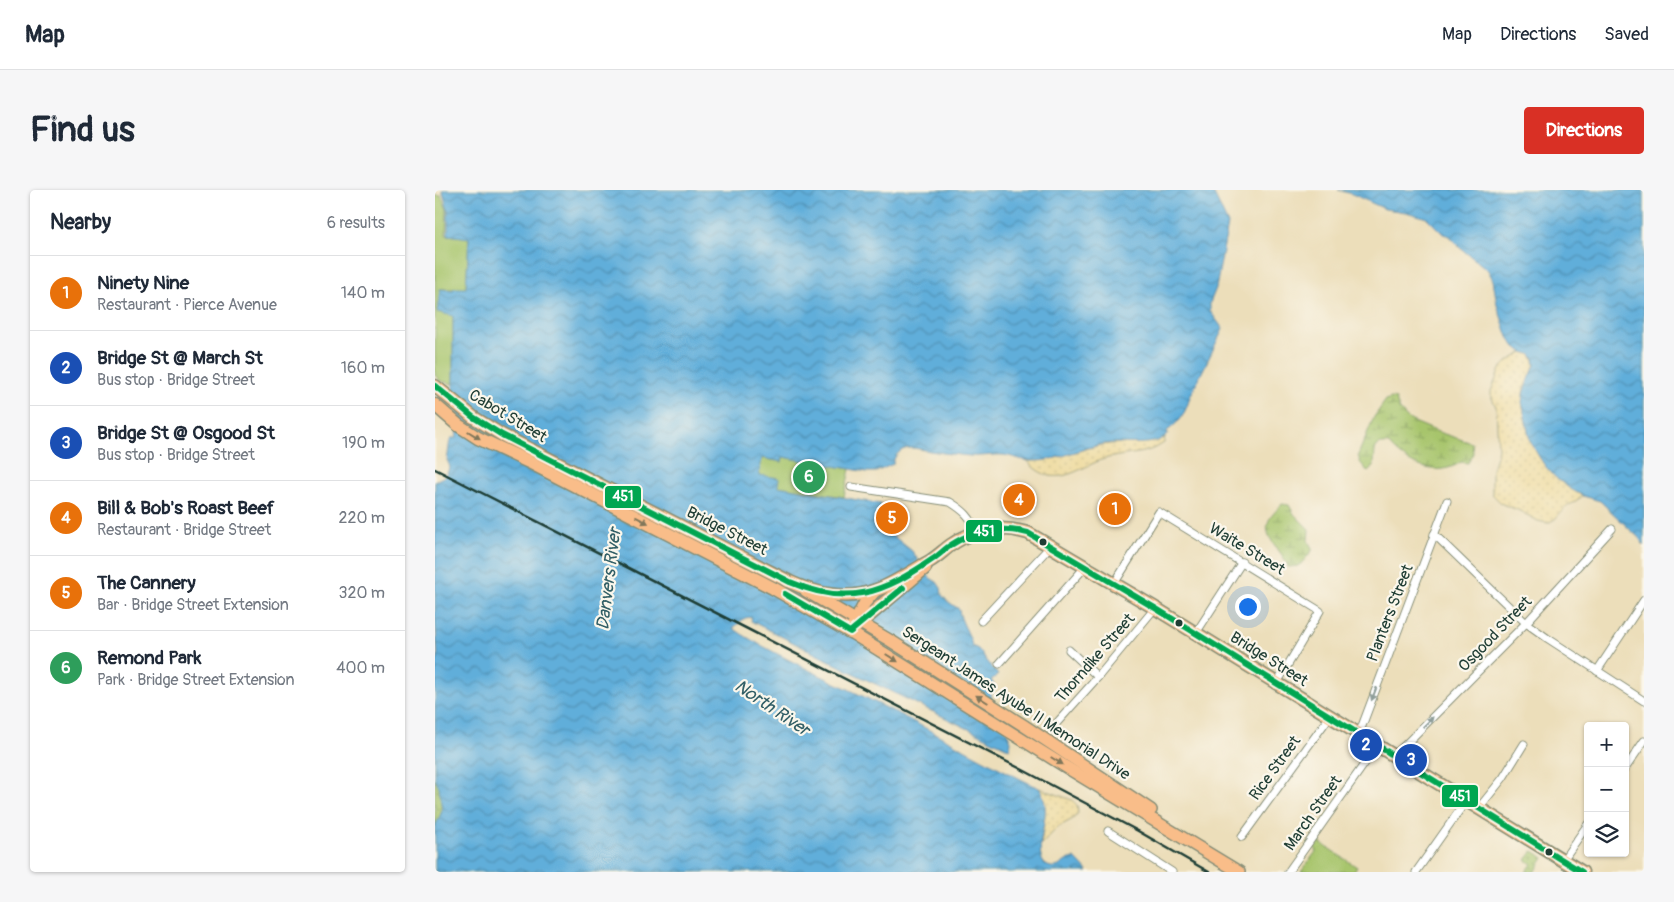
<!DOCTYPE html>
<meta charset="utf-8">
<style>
:root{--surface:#fff;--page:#f6f6f7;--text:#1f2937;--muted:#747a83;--line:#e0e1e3;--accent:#d93025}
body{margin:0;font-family:Pangolin,sans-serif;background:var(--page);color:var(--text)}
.controls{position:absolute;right:15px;bottom:15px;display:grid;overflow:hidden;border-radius:5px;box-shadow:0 1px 4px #0004}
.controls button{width:45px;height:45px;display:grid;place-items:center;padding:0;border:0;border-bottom:1px solid var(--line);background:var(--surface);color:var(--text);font:25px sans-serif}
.you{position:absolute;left:812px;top:416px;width:18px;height:18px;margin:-12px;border:4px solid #fff;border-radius:50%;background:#1a73e8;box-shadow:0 0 0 8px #1a73e833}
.badge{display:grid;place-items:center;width:32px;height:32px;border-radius:50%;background:var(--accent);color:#fff;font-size:16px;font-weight:700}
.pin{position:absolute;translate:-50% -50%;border:2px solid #fff;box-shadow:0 1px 5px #0006}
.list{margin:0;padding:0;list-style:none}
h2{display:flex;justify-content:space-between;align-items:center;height:65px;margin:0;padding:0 20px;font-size:21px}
h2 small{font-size:16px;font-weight:400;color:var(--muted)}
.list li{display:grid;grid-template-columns:32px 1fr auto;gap:15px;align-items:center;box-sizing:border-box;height:75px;padding:0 20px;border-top:1px solid var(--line)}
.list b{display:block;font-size:19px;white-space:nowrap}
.list p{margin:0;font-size:16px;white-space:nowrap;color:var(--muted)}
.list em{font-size:16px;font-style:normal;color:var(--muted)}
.icon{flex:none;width:28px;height:28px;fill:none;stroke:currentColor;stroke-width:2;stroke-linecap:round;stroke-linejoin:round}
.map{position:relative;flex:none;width:1209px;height:682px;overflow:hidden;border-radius:5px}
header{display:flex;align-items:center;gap:30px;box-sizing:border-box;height:70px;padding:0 25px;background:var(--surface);border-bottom:1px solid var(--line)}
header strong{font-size:24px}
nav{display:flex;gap:28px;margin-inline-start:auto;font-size:18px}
.intro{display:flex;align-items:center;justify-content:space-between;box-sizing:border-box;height:120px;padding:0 30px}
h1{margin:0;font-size:35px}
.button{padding:12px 22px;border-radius:5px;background:var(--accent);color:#fff;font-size:18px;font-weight:700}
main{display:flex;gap:30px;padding:0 30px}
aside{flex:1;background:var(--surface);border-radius:5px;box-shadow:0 1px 4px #0004}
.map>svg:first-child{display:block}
.grass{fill:url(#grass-dots);stroke:#638150}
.wetland{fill:url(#wetland-marsh);stroke:#638150}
.sand{fill:url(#sand-dots);stroke:#868c69}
.green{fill:#a7c56c;stroke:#638150}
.water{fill:url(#water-waves);stroke:#407687}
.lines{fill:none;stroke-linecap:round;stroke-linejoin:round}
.street-casing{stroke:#868e77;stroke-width:9}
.primary-casing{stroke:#868e77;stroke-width:14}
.highway-casing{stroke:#868e77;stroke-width:15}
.street{stroke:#fff;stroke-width:7}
.primary{stroke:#f9bd89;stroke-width:11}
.highway{stroke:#f9bd89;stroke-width:12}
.rail{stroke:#1f3d34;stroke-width:2.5}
.bus-1-casing{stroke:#fbf7ec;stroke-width:10}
.bus-1{stroke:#00a651;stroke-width:6}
.oneway{fill:#81775a}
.oneway2{fill:#8f9e9a}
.bus-dot{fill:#1f3d34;stroke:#fbf7ec;stroke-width:2}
.labels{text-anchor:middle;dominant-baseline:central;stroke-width:4.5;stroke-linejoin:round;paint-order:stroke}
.street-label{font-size:16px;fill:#1f3d34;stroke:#fbf7ec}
.water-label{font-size:18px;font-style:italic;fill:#325f66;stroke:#fbf7ec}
.line-badge{stroke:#fbf7ec;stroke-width:2}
.badge-label{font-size:14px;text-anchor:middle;font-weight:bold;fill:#fff}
</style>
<header>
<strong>Map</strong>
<nav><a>Map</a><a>Directions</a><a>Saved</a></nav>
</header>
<div class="intro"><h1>Find us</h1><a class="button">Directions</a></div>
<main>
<aside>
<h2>Nearby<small>6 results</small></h2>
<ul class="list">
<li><span class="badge" style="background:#e8710a">1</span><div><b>Ninety Nine</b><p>Restaurant · Pierce Avenue</p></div><em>140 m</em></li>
<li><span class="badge" style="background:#1a4fb4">2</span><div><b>Bridge St @ March St</b><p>Bus stop · Bridge Street</p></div><em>160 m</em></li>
<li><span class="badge" style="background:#1a4fb4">3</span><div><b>Bridge St @ Osgood St</b><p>Bus stop · Bridge Street</p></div><em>190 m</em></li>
<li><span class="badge" style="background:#e8710a">4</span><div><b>Bill &amp; Bob's Roast Beef</b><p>Restaurant · Bridge Street</p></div><em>220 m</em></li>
<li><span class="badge" style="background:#e8710a">5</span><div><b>The Cannery</b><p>Bar · Bridge Street Extension</p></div><em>320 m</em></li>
<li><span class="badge" style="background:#2e9e5b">6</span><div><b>Remond Park</b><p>Park · Bridge Street Extension</p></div><em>400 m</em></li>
</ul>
</aside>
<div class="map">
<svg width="1209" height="682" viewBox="0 0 1209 682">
<defs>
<pattern id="grass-dots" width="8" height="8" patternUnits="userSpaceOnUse" patternTransform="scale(1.25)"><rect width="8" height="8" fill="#a7c56c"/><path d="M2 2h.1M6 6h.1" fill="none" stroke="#87a15a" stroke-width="1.8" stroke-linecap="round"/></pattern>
<pattern id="wetland-marsh" width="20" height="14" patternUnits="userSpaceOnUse" patternTransform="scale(1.25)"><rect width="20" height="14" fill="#a7c56c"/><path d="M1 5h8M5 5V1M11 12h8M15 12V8" fill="none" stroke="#87a15a"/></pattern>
<pattern id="sand-dots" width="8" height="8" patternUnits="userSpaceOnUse" patternTransform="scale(1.25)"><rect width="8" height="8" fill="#eeda9e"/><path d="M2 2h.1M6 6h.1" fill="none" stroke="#ccbc89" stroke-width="1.8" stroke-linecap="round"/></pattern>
<pattern id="water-waves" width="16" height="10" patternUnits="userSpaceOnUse" patternTransform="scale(1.25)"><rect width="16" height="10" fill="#60aeda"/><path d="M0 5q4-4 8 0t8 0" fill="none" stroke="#4f8fb2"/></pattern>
</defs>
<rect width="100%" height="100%" fill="#fbf7ec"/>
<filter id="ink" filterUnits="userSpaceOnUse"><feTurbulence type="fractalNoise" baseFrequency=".02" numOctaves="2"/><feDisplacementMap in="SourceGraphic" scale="10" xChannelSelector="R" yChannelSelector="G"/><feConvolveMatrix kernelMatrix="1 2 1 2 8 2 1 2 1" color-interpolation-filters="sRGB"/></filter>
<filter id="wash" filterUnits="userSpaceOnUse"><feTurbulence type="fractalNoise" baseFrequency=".0096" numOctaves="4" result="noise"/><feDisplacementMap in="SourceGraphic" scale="20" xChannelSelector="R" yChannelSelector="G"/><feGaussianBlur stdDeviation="1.12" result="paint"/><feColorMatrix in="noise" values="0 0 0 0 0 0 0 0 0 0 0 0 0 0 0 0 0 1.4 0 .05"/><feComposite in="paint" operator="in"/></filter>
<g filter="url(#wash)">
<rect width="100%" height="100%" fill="#ecdeba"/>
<path class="grass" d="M1098,661L1109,668L1100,682H1091L1097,674L1091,670Z"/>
<g class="wetland">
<path d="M956,208L961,209L964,219L971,227L977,231L1003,242L1037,253L1038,263L1033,273L1026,272C1002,289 970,274 954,254C930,251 947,272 933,282L925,272L923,265L939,227L951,210Z"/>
<path d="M847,314L854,315L859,324L874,339L873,351L877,358V361L864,376L853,377C849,361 826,348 834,330C837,324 843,319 847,314Z"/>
<path d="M0,589C8,603 10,623 0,637Z"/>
</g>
<g class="sand">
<path d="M1088,162L1095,164C1107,177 1091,188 1088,202C1087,213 1089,223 1091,233C1099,269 1117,288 1148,306L1130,318L1120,329L1113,333L1103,331L1083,320L1067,314L1057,304V280L1063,259L1061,217L1056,206V201L1065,179L1072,172Z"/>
<path d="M730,247L729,253C712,266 685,263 666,270C650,276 633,289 615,286C607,284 597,278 593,271L609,270L666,255L723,250Z"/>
<path d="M604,598L637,610L642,615L643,623L638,629L623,637L606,655C608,637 615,613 604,598Z"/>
</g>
<g class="green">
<path d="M0,5L6,6L12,19L11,45L34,47L31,99H5L2,122L18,125V194L5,191L0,185Z"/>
<path d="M348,267L415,279L409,307L343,296L324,285L327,268L347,272Z"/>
<path d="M878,648L922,677L919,682H866L882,660L873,654Z"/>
</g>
<g class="water">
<path d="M7,0H777L793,34L781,98L775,113V121L788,139L755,207C751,222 745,232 732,241L733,244C722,258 690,252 675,253C648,256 623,272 597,271C588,271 582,268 574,266C562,263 549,267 536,266C522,265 509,263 495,261C489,260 482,258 476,258C466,258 459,265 458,274L441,282H432L348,267L347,272L327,268L324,285L344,288L343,296L446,314L445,324L447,337L477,361L495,388L502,392L506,398L507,405L512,411L524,419C525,432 535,443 537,456L543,459L563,485L556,490L561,498L555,505L576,551L575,559L428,488L316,431L317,427L310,428L298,438C310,447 324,454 337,461C374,481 412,498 450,517C502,543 552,573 604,598C609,605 611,615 610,624C610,637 596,673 616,677C626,679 628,669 640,668L653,682H0V637L7,621L4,597L0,589V473L3,469L0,425V291L10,286L15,277L12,270C14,262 13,255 16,248H21L23,228L18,200V126L2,122L5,99L18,100L19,98H31L34,48L13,45V20Z"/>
<path d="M903,0H1209V355L1204,348L1165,311L1148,306L1134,298L1121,288L1110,276L1103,265L1095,251L1087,212L1089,201L1100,175L1099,168L1095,164L1088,162L1080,157L1073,147L1062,115L1058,90L1053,80L1024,57L1015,46L1008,44L992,28L971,22L950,19L917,4Z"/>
</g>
</g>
<g filter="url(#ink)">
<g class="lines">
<g class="street-casing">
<g id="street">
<path d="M416,297L515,312C528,320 537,327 541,343"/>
<path d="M999,344L1091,433L1112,448L1209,511"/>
<path d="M679,394L724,322L885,421L842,493"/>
<path d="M546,431L610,362L615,355"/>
<path d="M761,443L807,372"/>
<path d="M634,460L663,487"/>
<path d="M564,474L651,376"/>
<path d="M1162,481L1209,410"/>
<path d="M619,536L663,487L720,418"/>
<path d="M924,544L1012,311"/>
<path d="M959,566L1091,433L1177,339"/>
<path d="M1190,579L1209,551"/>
<path d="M1043,619L1068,588L1089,554"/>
<path d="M673,641L737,682"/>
<path d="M807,647L895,526"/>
<path d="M1128,670L1153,634"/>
<path d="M853,682L942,556"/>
<path d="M981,682L1031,611"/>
</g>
</g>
<g class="primary-casing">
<g id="primary">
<path d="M441,400L429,414L415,442L631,577L804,682"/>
<path d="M371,401L456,451L588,535L716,620"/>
</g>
</g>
<g class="highway-casing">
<g id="highway">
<path d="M0,196L38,227L67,245L355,392C381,404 413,411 441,400C457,395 479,380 495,371C502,367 509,360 516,355C539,339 566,335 593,343L720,418L1147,682"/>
<path d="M0,215L23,235L43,248L94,272L338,398L415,442L490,378"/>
</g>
</g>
<use href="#street" class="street"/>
<use href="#primary" class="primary"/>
<use href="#highway" class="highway"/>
<path class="rail" d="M0,279L588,580L703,641L774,682"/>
<g class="bus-1-casing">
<g id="bus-1">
<path d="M0,196L38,227L67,245L355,392C413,417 448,403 498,369C504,365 510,359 516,355C540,339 566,336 593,343L720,418L1147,682"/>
<path d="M350,404L415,442L468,398"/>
</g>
</g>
<use href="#bus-1" class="bus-1"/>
</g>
<defs><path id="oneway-solid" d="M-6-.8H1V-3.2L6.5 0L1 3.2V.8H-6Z" transform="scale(1.25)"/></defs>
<g class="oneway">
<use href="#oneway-solid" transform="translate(39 245) rotate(32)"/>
<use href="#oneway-solid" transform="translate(207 330) rotate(27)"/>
<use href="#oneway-solid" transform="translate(457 468) rotate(32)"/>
<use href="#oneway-solid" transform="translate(547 509) rotate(-148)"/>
<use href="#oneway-solid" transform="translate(622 571) rotate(32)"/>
</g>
<g class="oneway2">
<use href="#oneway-solid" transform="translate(939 504) rotate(111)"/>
<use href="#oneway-solid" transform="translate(993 532) rotate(-45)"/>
</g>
</g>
<g class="bus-dot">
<circle cx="608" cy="352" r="4.5"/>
<circle cx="744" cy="433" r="4.5"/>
<circle cx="1114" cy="662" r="4.5"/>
</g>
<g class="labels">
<g class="street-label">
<text transform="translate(73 226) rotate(31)">Cabot Street</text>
<text transform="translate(292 341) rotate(27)">Bridge Street</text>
<text transform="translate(812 359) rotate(31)">Waite Street</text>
<text transform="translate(955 423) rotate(-69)">Planters Street</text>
<text transform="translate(1060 444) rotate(-46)">Osgood Street</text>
<text transform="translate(660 468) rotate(-49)">Thorndike Street</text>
<text transform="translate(834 469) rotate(32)">Bridge Street</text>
<text transform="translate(581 513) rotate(33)">Sergeant James Ayube II Memorial Drive</text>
<text transform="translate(840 578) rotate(-54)">Rice Street</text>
<text transform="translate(878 623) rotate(-55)">March Street</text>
</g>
<g class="water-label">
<text transform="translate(174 389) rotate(-83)">Danvers River</text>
<text transform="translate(337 518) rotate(34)">North River</text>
</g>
</g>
<g class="line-badge">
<rect x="169" y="295" width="38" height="24" rx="5" fill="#00a651"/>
<rect x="530" y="329" width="38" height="24" rx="5" fill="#00a651"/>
<rect x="1006" y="594" width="38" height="24" rx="5" fill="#00a651"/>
</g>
<g class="badge-label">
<text x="188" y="311">451</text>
<text x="549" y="346">451</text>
<text x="1025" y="611">451</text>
</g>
</svg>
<div class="controls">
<button>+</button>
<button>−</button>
<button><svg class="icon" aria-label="layers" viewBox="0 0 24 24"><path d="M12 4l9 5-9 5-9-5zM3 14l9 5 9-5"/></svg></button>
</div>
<div class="you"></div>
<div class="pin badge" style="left:680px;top:319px;background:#e8710a">1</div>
<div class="pin badge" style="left:931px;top:555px;background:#1a4fb4">2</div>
<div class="pin badge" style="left:976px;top:570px;background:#1a4fb4">3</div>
<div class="pin badge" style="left:584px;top:310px;background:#e8710a">4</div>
<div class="pin badge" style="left:457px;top:328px;background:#e8710a">5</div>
<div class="pin badge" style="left:374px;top:287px;background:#2e9e5b">6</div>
</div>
</main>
